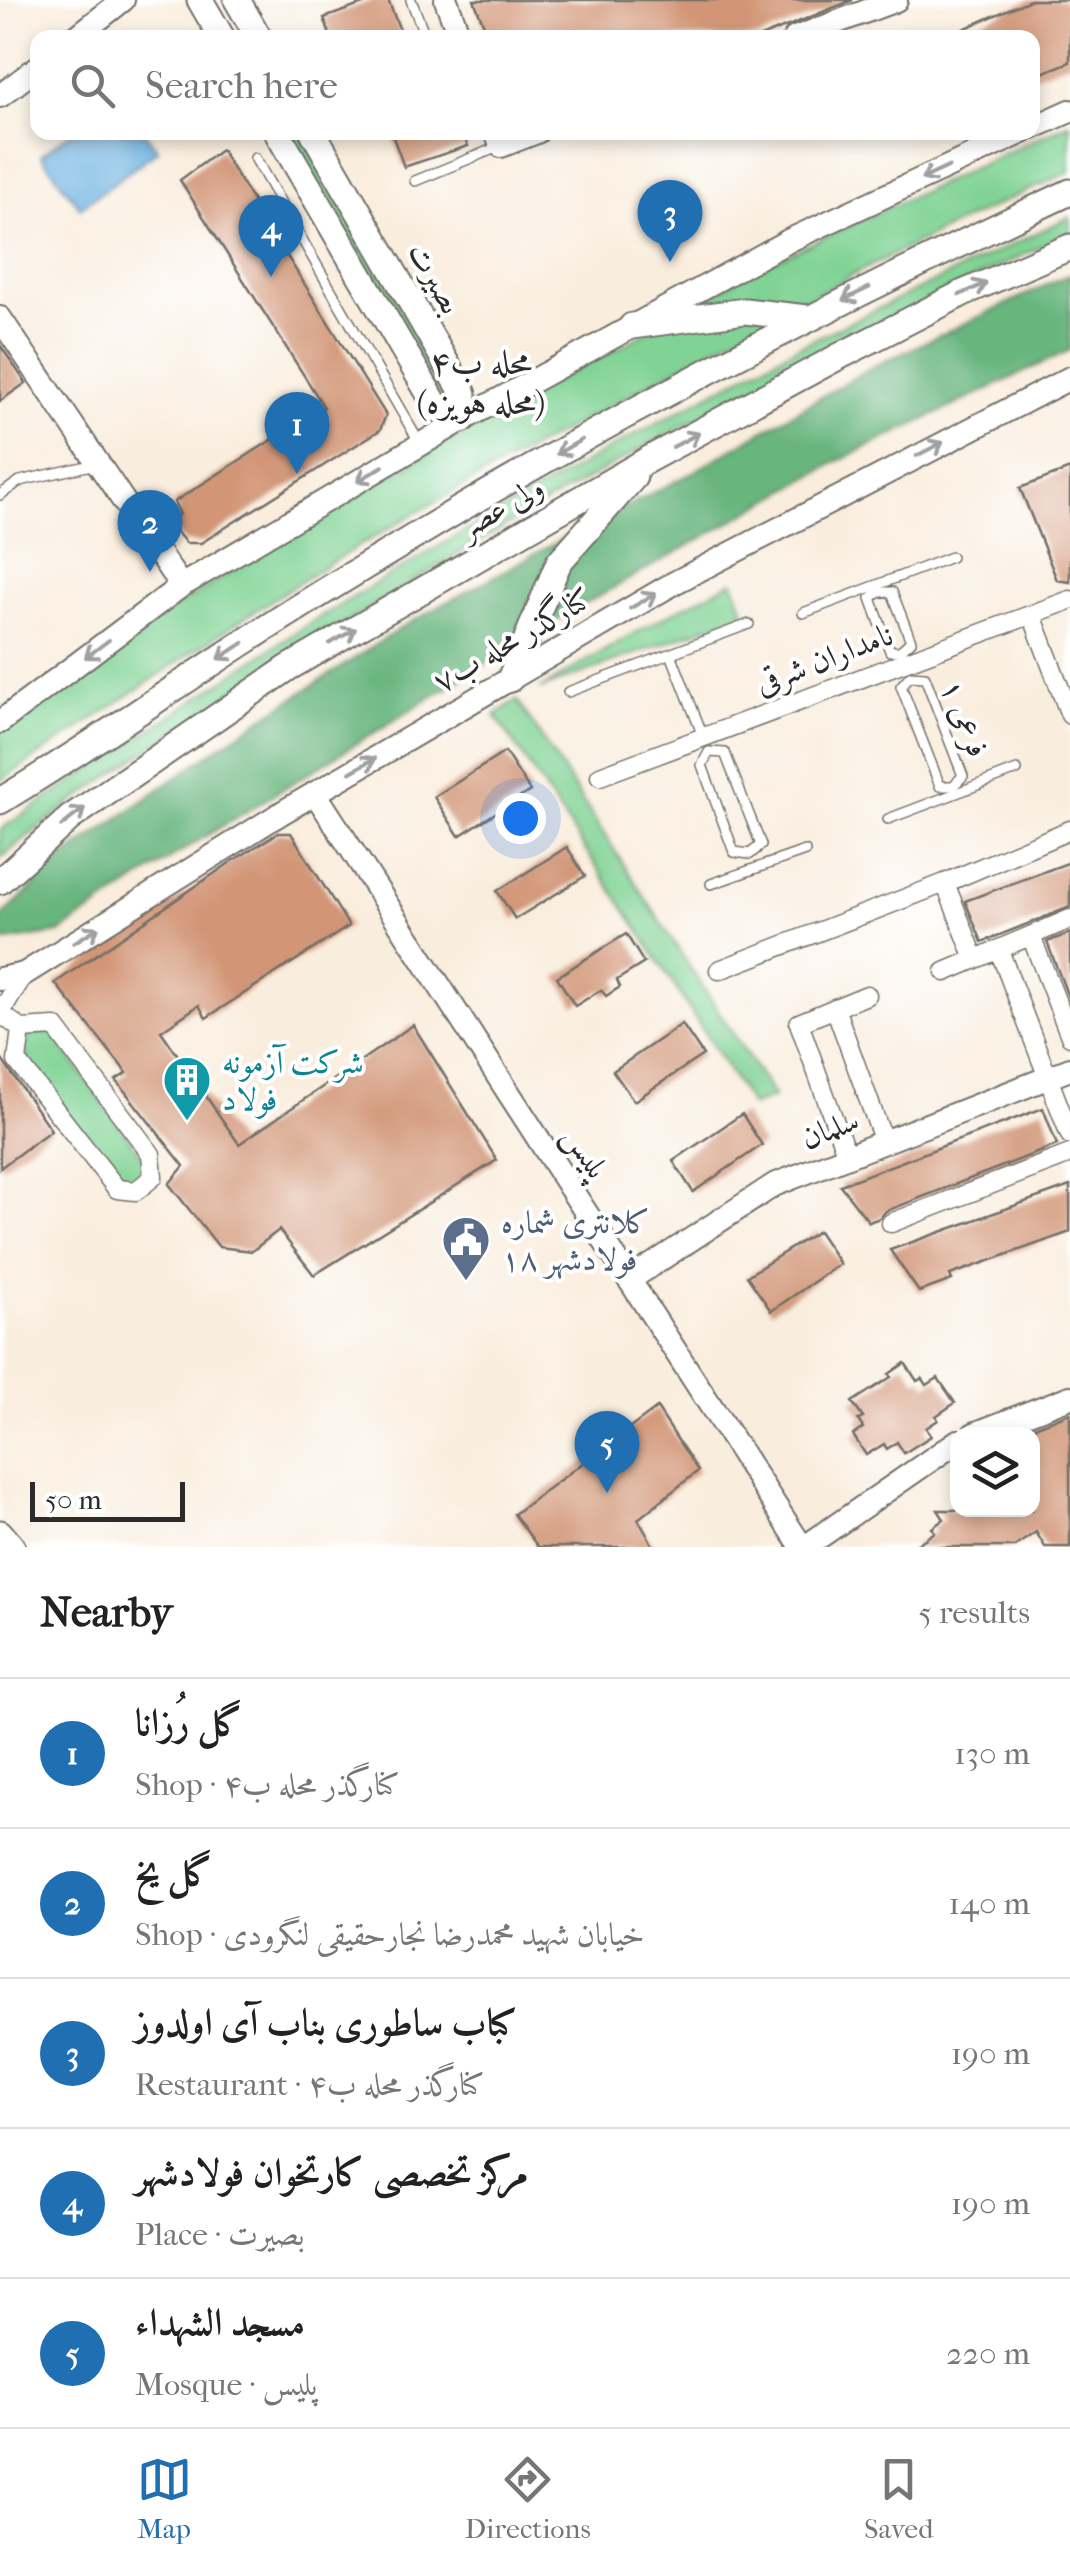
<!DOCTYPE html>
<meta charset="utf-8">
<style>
:root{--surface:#fff;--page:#f2f2f2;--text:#222;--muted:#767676;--line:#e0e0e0;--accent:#1f6fb2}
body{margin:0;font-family:"IM FELL French Canon",Amiri,serif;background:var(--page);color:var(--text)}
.controls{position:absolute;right:30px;bottom:30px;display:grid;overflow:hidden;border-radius:20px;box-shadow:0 5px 15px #0003}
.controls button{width:90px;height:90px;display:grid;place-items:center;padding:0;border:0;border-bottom:2px solid var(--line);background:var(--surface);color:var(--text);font:50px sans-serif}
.scale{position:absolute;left:30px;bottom:25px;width:155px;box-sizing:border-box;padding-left:10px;border:5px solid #2b2b2b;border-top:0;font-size:28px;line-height:35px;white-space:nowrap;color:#2b2b2b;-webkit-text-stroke:8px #fff;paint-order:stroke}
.you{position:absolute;left:520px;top:818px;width:35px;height:35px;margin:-25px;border:8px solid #fff;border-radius:50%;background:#1a73e8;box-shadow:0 0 0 15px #1a73e833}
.badge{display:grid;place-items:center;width:65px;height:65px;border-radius:50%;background:var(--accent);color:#fff;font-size:32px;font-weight:700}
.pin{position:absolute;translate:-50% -82px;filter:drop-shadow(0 2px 5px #0008)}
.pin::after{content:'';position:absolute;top:52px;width:35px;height:30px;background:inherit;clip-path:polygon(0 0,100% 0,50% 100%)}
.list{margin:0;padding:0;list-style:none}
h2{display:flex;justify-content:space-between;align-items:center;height:130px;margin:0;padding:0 40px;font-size:42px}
h2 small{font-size:32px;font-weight:400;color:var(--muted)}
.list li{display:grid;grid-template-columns:65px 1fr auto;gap:30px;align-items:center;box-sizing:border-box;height:150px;padding:0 40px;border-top:2px solid var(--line)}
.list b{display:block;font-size:38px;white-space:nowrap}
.list p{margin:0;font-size:32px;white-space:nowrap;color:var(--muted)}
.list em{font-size:32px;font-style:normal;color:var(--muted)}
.icon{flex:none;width:55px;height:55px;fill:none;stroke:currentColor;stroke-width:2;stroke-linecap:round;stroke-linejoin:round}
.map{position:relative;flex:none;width:1070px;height:1547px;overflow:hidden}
.search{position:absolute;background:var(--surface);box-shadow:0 5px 15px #0003;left:30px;right:30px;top:30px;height:110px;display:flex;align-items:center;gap:25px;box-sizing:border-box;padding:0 35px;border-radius:20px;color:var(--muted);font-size:38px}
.sheet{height:880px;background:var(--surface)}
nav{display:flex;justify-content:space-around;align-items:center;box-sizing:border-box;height:140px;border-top:2px solid var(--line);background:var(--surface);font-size:28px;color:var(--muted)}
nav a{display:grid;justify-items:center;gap:5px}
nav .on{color:var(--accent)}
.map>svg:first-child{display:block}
.green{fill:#81d395;stroke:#567f60;stroke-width:2.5}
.forest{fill:#68b57e;stroke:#4a7054;stroke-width:2.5}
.water{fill:#69b0e0;stroke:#4a6e86;stroke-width:2.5}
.building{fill:#d29677}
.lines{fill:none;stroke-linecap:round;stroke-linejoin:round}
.service-casing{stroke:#736f69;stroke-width:12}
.minor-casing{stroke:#736f69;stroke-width:21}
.tertiary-casing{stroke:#736f69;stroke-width:26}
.secondary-casing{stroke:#736f69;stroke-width:29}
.service{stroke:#fff;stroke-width:9}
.minor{stroke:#fff;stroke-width:18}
.tertiary{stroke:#fff;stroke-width:22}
.secondary{stroke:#fff;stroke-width:25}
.oneway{stroke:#a0a0a0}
.labels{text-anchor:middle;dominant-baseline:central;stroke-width:8;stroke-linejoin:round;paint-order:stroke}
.street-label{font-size:32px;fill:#2b2b2b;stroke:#fff}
.culture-label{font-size:32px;fill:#0d838f;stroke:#fff;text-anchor:start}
.service-label{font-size:32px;fill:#4e5e75;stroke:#fff;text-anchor:start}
.neighbourhood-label{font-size:35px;fill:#2b2b2b;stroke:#fff}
</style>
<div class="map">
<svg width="1070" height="1547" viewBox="0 0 1070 1547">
<rect width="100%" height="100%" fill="#fff"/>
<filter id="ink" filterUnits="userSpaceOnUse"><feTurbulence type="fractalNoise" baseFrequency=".01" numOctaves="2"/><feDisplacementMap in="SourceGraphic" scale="20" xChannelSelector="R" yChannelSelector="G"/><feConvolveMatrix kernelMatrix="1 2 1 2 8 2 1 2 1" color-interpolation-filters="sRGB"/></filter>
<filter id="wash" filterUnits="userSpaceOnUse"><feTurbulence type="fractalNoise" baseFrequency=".0048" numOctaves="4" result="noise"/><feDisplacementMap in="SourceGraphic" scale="40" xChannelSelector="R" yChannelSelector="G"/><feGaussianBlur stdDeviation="2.25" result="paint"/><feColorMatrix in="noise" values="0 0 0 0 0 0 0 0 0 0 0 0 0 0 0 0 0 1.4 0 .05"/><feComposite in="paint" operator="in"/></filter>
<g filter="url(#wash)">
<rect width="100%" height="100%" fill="#f9eddd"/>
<g class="green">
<path d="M1070,123V172C908,242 753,326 598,412C499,467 399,520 303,580C200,645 101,715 0,781V726L138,630L334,508L526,396L618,348L758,268Z"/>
<path d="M288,133H305L455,394L442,401Z"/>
<path d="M1070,217V234C1000,264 933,299 865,332C677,425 495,528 318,641C210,710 99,776 0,859V830L302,628L420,557L618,444L791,350Z"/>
<path d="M733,581L745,613L540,689L634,633Z"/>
<path d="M517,700L774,1097L751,1106L637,927L495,715Z"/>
<path d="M51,1031L148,1164C143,1178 137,1184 121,1183L30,1067L24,1049L28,1035Z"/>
</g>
<path class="forest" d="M1070,274V350L838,461L555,621L182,851L59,933L0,942V919L62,858L222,745L404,626L564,538L690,474L868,369Z"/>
<path class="water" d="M71,132L145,133L158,150L80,208L41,155Z"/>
<g id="blocks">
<g class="building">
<path d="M374,0H388L403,38H331L324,18Z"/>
<path d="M474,0H853L758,38H489Z"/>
<path d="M1030,0H1070V62L1032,77V38H943Z"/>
<path d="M391,132H463L468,146L404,167Z"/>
<path d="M221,150L386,415L380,430L201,543H186L168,522L180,514L174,502L324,407L180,180Z"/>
<path d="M0,345L26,383L0,401Z"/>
<path d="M1070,469V582L1057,580L1020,488Z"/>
<path d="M505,752L530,791L459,836L434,797Z"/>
<path d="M278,833H291L349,926L206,1018L199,1005L161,1031L239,1144L413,1025L497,1160L314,1275L279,1230L252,1251L219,1247L169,1184L184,1166L116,1080L127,1073L55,983L231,862Z"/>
<path d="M567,847L585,876L515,919L497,891Z"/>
<path d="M1070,862V907L982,942L965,901Z"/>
<path d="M1070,933V1002L1047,942Z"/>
<path d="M626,934L644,963L617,980L620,987L606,996L601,990L575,1006L557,977Z"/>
<path d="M682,1024L703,1055L634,1101L613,1071Z"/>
<path d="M0,1057L51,1130L0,1168Z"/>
<path d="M1043,1108L1057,1145L886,1211L880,1218L869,1222L840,1185Z"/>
<path d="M742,1114L762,1145L693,1192L673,1161Z"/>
<path d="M1070,1186V1232L950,1275L952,1280L919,1292L890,1250Z"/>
<path d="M818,1231L840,1264L771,1311L747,1276Z"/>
<path d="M905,1363L917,1381L922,1378L927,1385L938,1378L955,1403L936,1416L938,1420L926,1428L931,1436L904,1453L897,1442L887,1449L884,1444L866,1455L853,1435L863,1428L858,1420L863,1418L852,1402L891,1377L889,1374Z"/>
<path d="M657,1408L698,1471L638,1519L654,1547H538L514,1514Z"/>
<path d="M1070,1413V1547H1045L1036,1532L1014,1547H913L935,1532L932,1528L944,1519L938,1510H1032V1428Z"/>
</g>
</g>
</g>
<g filter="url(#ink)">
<use href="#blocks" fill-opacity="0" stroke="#736f69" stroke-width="2.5"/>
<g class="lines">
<g class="service-casing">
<g id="service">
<path d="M411,0L426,38"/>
<path d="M255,158L419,442"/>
<path d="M415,181L498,147"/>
<path d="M0,495L20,481L96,464"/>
<path d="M879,592L871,598L890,651H900L905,664"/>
<path d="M879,592H892L911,641L900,651"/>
<path d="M803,613L951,557"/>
<path d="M671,654L703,736"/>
<path d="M910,676L925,677L963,776L953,786"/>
<path d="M910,676L901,686L940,786H953"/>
<path d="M568,692L749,624"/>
<path d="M709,752L725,753L761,845L750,854"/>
<path d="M709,752L702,765L734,852L750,854"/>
<path d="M888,819L1017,770"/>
<path d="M711,884L805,851"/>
</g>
</g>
<g class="minor-casing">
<g id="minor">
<path d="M1032,615L1070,715"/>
<path d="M600,776L1070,600"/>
<path d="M945,883L975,959"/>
<path d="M1031,936L1070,1036"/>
<path d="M999,950L1070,1135"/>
<path d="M719,970L945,883L1070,830"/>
<path d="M945,972L1070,919"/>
<path d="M835,1008L884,1142"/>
<path d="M0,1013L21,1029L55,1027L151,1154L153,1177L136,1191L117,1189L17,1061L21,1029"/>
<path d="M0,1014L24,974"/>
<path d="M847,1156L799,1023L867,995"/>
<path d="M891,1223L1070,1154"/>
</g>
</g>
<g class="tertiary-casing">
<g id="tertiary">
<path d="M446,0L460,38"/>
<path d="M75,38L123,0"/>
<path d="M795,38L896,0"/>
<path d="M0,96L38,67"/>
<path d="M1032,128L1070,111"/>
<path d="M496,132L501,146L537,132"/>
<path d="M0,318L181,586"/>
<path d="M0,722L181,586L462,420L790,240L1023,132"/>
<path d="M315,793L802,1547"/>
<path d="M0,979L24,974L283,812L674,583L1070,378"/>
<path d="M629,1280L774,1185L1070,1069"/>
<path d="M974,1434L1070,1397"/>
<path d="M805,1547L958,1441"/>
</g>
</g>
<g class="secondary-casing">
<g id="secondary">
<path d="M200,0L222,38"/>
<path d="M237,0L259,38"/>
<path d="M277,132L438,409L462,420L464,394L313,132"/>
<path d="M632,326L745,311L807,318"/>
<path d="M510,679L559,562L634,477"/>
<path d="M0,801C91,746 177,685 266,628C330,587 395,548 460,509C658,393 862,289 1070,192"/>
<path d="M0,881L70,818L288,668L649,459L836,358L963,293L1070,247"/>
<path d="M0,1533L12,1547"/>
</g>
</g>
<use href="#service" class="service"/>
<use href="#minor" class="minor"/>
<use href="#tertiary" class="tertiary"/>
<use href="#secondary" class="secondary"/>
</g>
<defs><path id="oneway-shaft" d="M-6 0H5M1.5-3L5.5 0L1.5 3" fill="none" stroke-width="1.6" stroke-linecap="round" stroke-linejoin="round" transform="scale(2.5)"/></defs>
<g class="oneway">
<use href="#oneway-shaft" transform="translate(935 173) rotate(155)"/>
<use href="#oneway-shaft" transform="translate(973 289) rotate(-24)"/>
<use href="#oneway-shaft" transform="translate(856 294) rotate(154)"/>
<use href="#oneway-shaft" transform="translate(686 440) rotate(-28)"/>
<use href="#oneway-shaft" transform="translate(569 447) rotate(150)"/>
<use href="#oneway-shaft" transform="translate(930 449) rotate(-27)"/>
<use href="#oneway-shaft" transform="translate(370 474) rotate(149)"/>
<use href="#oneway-shaft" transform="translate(643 601) rotate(-30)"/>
<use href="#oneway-shaft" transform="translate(343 636) rotate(-30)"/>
<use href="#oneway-shaft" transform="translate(97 649) rotate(143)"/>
<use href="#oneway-shaft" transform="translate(231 651) rotate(147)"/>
<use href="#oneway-shaft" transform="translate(363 765) rotate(-30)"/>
<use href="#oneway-shaft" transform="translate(73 817) rotate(-38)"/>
<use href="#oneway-shaft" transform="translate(86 935) rotate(-32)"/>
</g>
</g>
<defs>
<g id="building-pin" transform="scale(2.5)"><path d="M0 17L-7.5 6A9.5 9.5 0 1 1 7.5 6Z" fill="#0f9aa8" stroke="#fff"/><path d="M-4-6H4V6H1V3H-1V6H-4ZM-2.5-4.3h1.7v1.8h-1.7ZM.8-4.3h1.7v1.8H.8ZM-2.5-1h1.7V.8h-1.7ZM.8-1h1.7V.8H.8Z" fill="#fff"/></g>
<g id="civic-pin" transform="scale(2.5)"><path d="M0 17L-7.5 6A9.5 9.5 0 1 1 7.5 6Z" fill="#5c6f8a" stroke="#fff"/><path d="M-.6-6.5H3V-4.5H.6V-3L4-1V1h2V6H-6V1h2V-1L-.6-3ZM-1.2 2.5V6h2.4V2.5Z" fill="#fff"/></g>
</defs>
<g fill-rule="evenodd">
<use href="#building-pin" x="187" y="1080"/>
<use href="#civic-pin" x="466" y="1240"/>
</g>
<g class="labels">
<g class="street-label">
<text transform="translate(435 278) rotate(60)">بصیرت</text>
<text transform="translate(501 507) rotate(-30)">ولی عصر</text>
<text transform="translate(512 640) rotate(-30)">کنارگذر محله ب۷</text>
<text transform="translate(824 659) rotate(-21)">نامداران شرقی</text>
<text transform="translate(965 718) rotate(68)">فرعی ۱</text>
<text transform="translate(830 1129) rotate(-21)">سلمان</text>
<text transform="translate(586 1152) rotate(57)">پلیس</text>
</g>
<g class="culture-label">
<text x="222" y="1062">شرکت آزمونه<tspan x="222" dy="37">فولاد</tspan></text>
</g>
<g class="service-label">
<text x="501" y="1222">کلانتری شماره<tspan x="501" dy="37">۱۸ فولادشهر</tspan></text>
</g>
<g class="neighbourhood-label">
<text x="481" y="362">محله ب۴<tspan x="481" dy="40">(محله هویزه)</tspan></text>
</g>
</g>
</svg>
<div class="controls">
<button><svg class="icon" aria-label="layers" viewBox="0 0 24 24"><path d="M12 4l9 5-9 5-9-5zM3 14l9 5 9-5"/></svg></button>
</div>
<div class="scale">50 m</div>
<div class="you"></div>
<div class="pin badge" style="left:297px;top:474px">1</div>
<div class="pin badge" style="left:150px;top:572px">2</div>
<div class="pin badge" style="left:670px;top:262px">3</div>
<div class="pin badge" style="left:271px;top:277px">4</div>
<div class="pin badge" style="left:607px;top:1493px">5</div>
<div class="search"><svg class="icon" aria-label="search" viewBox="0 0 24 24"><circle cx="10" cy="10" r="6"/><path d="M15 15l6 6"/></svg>Search here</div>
</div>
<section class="sheet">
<h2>Nearby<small>5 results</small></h2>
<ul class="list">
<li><span class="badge">1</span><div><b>گل رُزانا</b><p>Shop · کنارگذر محله ب۴</p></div><em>130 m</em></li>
<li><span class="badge">2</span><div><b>گل یخ</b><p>Shop · خیابان شهید محمدرضا نجارحقیقی لنگرودی</p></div><em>140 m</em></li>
<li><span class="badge">3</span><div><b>کباب ساطوری بناب آی اولدوز</b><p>Restaurant · کنارگذر محله ب۴</p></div><em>190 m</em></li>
<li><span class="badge">4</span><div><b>مرکز تخصصی کارتخوان فولادشهر</b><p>Place · بصیرت</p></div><em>190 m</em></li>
<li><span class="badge">5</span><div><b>مسجد الشهداء</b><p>Mosque · پلیس</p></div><em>220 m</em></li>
</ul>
</section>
<nav>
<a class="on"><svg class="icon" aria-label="map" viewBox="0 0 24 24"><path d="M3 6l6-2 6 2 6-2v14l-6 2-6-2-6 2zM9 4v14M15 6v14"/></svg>Map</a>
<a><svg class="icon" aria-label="directions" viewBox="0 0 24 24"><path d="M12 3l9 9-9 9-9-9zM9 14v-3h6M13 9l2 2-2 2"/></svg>Directions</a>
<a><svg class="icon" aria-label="saved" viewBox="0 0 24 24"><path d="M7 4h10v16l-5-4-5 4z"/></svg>Saved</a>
</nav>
